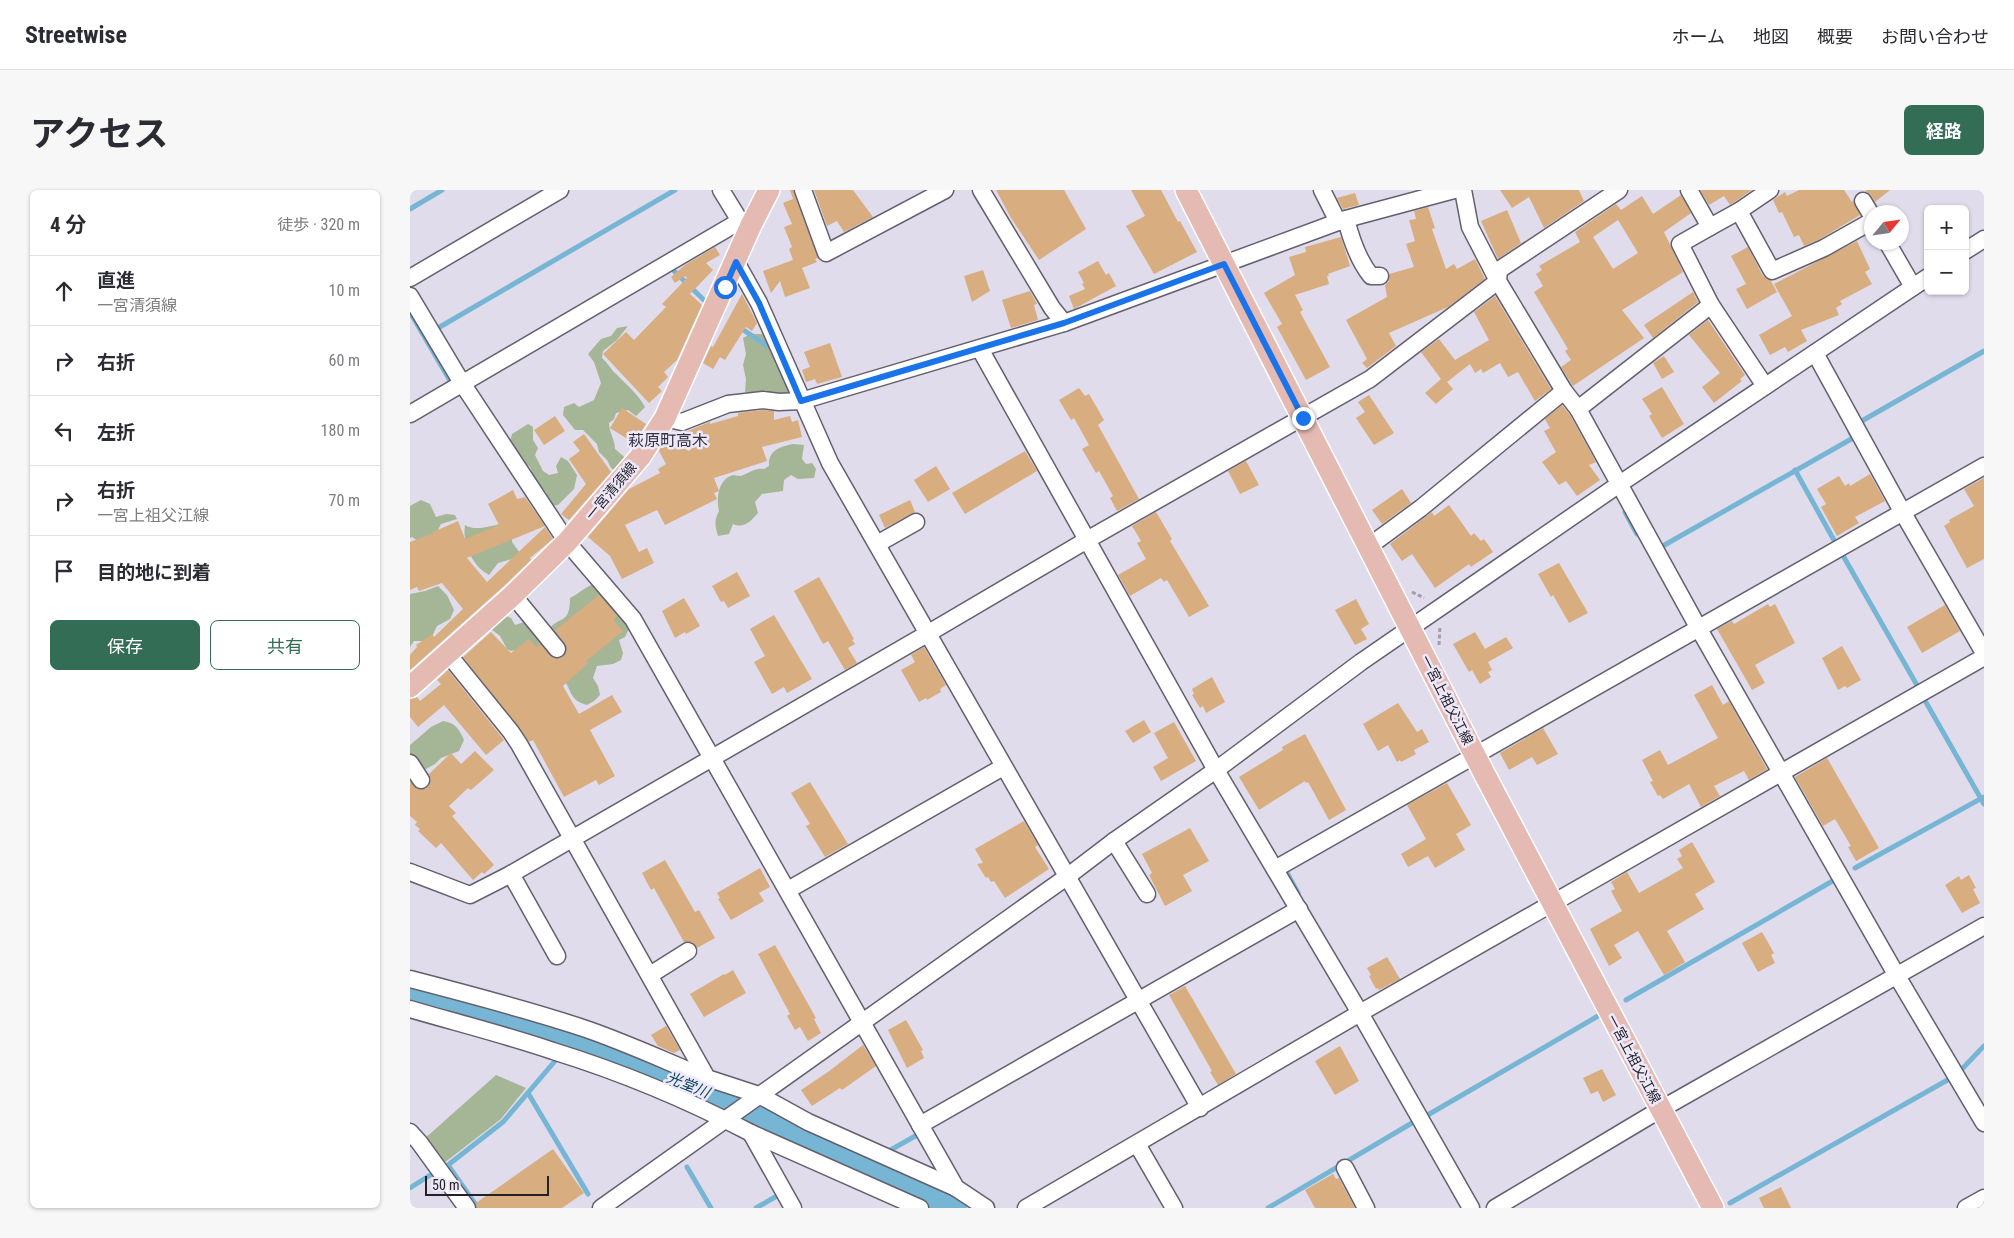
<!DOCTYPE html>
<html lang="ja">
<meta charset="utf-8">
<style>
:root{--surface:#fff;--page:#f7f7f7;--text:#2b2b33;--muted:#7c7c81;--line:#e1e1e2;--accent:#336d55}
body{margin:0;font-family:"Roboto Condensed","Noto Sans JP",sans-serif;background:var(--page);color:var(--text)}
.controls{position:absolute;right:15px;top:15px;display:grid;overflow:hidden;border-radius:8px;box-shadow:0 1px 4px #0004}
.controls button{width:45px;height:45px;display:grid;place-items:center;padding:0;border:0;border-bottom:1px solid var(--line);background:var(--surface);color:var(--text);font:25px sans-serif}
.compass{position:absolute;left:1454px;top:15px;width:45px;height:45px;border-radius:50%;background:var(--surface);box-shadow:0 1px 4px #0004;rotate:61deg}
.scale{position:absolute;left:15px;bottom:12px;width:124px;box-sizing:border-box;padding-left:5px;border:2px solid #242228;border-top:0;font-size:14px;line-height:18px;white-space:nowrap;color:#242228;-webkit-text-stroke:4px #ede9fa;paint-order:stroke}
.stop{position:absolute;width:15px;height:15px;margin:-11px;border:4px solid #1a73e8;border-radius:50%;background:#fff}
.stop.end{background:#1a73e8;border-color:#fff;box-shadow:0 1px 5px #0008}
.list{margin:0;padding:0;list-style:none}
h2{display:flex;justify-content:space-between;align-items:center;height:65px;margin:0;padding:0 20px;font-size:21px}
h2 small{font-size:16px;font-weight:400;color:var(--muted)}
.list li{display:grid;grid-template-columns:32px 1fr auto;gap:15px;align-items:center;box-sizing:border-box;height:70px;padding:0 20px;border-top:1px solid var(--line)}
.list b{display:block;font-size:19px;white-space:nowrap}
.list p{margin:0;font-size:16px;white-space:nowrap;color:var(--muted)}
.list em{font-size:16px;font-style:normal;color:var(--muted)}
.actions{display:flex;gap:10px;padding:15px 20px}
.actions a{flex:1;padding:11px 0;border:1px solid var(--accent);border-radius:8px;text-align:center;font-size:18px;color:var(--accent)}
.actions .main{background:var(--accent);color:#fff}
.icon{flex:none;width:28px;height:28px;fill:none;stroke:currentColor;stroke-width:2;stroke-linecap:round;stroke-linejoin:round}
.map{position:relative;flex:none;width:1574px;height:1018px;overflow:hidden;border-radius:8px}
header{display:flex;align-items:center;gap:30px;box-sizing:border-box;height:70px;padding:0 25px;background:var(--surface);border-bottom:1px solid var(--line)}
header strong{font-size:24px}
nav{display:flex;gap:28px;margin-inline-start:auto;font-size:18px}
.intro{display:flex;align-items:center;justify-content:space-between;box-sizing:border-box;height:120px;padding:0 30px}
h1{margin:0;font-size:35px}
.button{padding:12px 22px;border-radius:8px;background:var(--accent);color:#fff;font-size:18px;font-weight:700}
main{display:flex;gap:30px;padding:0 30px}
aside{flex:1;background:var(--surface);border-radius:8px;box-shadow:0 1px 4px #0004}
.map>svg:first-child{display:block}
.green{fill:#a5b696}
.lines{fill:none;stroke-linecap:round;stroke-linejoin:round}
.stream{stroke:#76b6d4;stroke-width:5}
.river{stroke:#76b6d4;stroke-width:30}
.building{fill:#d8ad80;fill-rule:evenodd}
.minor-casing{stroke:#635f6d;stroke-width:19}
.major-casing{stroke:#fff;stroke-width:24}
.path{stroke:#a29fac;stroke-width:3;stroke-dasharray:4 2.5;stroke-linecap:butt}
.minor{stroke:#fff;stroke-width:16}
.major{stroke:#e5bab3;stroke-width:21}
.route{stroke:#1a73e8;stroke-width:6}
.labels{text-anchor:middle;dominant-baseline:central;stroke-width:5;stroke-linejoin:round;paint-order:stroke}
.street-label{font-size:14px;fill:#242228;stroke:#ede9fa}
.water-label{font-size:15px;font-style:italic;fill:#0f465b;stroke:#ede9fa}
.quarter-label{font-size:16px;fill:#35323e;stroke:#ede9fa}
</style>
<header>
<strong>Streetwise</strong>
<nav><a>ホーム</a><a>地図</a><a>概要</a><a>お問い合わせ</a></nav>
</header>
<div class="intro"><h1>アクセス</h1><a class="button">経路</a></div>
<main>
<aside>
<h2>4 分<small>徒歩 · 320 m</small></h2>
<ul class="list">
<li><svg class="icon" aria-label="ahead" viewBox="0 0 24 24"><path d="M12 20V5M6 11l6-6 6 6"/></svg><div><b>直進</b><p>一宮清須線</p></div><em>10 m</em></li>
<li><svg class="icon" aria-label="right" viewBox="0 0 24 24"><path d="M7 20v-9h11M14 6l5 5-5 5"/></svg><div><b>右折</b></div><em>60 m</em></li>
<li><svg class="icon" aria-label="left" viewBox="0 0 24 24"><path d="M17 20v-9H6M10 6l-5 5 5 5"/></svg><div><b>左折</b></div><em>180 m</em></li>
<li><svg class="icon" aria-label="right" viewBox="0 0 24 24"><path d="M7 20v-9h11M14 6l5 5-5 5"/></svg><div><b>右折</b><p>一宮上祖父江線</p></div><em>70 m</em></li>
<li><svg class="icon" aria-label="arrive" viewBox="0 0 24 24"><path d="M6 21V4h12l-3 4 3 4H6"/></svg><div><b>目的地に到着</b></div></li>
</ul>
<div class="actions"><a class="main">保存</a><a>共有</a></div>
</aside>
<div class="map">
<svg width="1574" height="1018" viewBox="0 0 1574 1018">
<rect width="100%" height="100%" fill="#e0dcec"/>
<g class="green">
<path d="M218,136L207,150L193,161L192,168C198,173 200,178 205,183C216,194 228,204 235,217L226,226L218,220L206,223L204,229L199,233C199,243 205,249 205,259L219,271L207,282L201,278L197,270L189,262L187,254L173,240H165L153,225L154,217L164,213L169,217L184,210L191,193L184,172L178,164L191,149L201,146L207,138Z"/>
<path d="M340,144H351L359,147L380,193L378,204L367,208L356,200L347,205L335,202L336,189L333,175L336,164L333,148Z"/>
<path d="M118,234L123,237V250L128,258L125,265L133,281L139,285L148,283L146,276L151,267L158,271L167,285L164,299L148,315L140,316L136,302L124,289L120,277L108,268L106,260L100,251L102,244Z"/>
<path d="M383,254L394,255L392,269L396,274L402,273L406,279L404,288L388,289L381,285L374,290L373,301L352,304L345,312L348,323C341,331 334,339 323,334L319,344L308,346C305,336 304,330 309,321C306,309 308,289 323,285C325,285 328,286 331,286C340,283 344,278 354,279L359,276C358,260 370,257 383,254Z"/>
<path d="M11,310L20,314L26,327L36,324L45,325L47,329L31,334L26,344L14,355L2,347L0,348V316Z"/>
<path d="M95,333L102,343V352L110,363L102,369L88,373L79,385C62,376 52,353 55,335C65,342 84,335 95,333Z"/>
<path d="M186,393L215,429L219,439L215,447L209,450L213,463L211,470L203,474L187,476L183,488L188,496L190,505L184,511L177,515C157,510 163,498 151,487C140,477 125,468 112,459L101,461L97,459L90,446L81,439L84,429L94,425L101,428L105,435L117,431L137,442C148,424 160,437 160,408C170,403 176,396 186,393Z"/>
<path d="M28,396L37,405L44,420L40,429L27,436L20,451H4L0,457V404L15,401Z"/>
<path d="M33,531C46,533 49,539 54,550L49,561L31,568L25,574L16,579L5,576L0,567V555L21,537Z"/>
<path d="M86,885L116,898L91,929L34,973L13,950Z"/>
</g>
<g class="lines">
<g class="stream">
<path d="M0,19L32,0"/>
<path d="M259,79L261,78L300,116"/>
<path d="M0,122L39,189"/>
<path d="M329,137L356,155H365"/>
<path d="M28,138L265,0"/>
<path d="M1450,232L1574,161"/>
<path d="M1385,280L1425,352"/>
<path d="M1215,322L1227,344"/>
<path d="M1251,357L1443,248L1440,242"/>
<path d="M1431,362L1508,497"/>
<path d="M1513,507L1574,614"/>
<path d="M1445,678L1574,607"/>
<path d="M875,679L888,703"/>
<path d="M1216,810L1426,689"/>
<path d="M1552,879L1574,856"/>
<path d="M118,903L178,1004"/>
<path d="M1016,926L1188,826"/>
<path d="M477,962L507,945"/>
<path d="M456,975L467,967"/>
<path d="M277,977L301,1018"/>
<path d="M0,998L22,984"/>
<path d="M1320,1013L1541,888"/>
<path d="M68,1018L38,975L93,932L145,871"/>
<path d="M346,1018L365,1007"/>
<path d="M858,1018L1007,930"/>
</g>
<path class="river" d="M0,805L151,848L285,896L456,975L542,1018"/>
</g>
<g class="building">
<path d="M380,0H383L408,68L405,69L407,72L392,78L400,98L375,107L370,91L361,103L353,81L383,70L379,59L382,57L374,37L382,34L373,13L383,9Z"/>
<path d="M404,0H443L463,27L434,42L427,31L417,36Z"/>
<path d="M586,0H654L676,39L629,70L601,28Z"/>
<path d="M721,0H751L768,32L770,31L787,62L744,84L716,36L735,26Z"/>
<path d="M1090,0H1169L1174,11L1134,38L1119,7L1102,18Z"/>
<path d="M1290,0H1342L1320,15L1314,6L1299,15Z"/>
<path d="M1389,0H1434L1442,12L1443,11L1450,25L1410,49L1394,56L1389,45L1384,47L1372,22L1369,23L1363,10L1375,2L1377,6Z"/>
<path d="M1457,0H1480L1465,12L1461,5L1455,1Z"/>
<path d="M945,3L949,15L933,19L927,8Z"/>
<path d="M1271,5L1281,23L1254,42L1273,82L1212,120L1234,148L1163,196L1151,177L1161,170L1155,161L1158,159L1124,102L1133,96L1126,84L1132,80L1129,76L1170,52L1165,42L1206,14L1211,20L1232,6L1243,24ZM1208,30L1228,63L1203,79L1183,47Z"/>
<path d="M1018,17L1025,38L1022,39L1036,79L1044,74L1047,79L1065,69L1075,89L1038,117L979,143L986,156L957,178L952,173L957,169L936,130L977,107L975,95L979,91V84L1004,77L996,54L1005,51L999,30L1006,29L1004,21Z"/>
<path d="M1097,20L1111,53L1088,69L1071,31Z"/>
<path d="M931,47L940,76L918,84L919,86H917L919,94L885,105L893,120L890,122L920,177L896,190L867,137L872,134L854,103L885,85L879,67L896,62L895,57Z"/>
<path d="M1447,51L1460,79L1455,82L1462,94L1430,111L1432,114L1426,118L1429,125L1391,140L1397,151L1378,162L1375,157L1360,165L1349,145L1382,126L1364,94Z"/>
<path d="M305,57L310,65L296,73L303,80L280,104L292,115L267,170L254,182L258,187L248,197L252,201L239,213L193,164L216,142L224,150L256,117L252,114L277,88L275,86L265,93L261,87L275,75Z"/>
<path d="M1338,57L1353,86L1361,91L1367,102L1337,119L1326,99L1336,94L1321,66Z"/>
<path d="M688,71L696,85L699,83L706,96L664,119L659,106L675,99L672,94L674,93L668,82Z"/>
<path d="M573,80L580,101L562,112L554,86Z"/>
<path d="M620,101L627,114L624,115L628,130L601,138L592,110Z"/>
<path d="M1283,102L1288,112L1243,148L1234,135Z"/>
<path d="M332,104L347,133L342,141L336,137L315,170L310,167L303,179L293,173L301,156L303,157Z"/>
<path d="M1085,106L1141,199L1125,211L1108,182L1098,187L1090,173L1073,183L1071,179L1065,183L1060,174L1037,192L1043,199L1026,214L1015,203L1031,189L1011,162L1029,149L1045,170L1079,150L1064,122Z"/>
<path d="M1298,130L1335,185L1330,189L1332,191L1304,213L1292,197L1310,183L1279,145Z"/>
<path d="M420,153L432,187L407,194L405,189L396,192L392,180L400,177L394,162Z"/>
<path d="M1254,166L1264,182L1252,189L1243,173Z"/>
<path d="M1252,197L1274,234L1252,248L1239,226L1242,224L1232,209Z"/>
<path d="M669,198L675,206L679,204L694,230L688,235L729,309L707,321L700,308L703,306L689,281L686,283L672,259L679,255L664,228L661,230L649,210Z"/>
<path d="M959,205L984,243L964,255L946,228L955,222L948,212Z"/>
<path d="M1152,215L1160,225L1186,272L1179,275L1190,290L1167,306L1156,291L1149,295L1132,272L1146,262L1134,241L1140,238L1135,229Z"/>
<path d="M212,218L236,234L224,253L200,238Z"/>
<path d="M353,220L364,221V230L380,226L382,232L388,230L392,247L352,257L357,271L304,288L309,301L304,303L307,309L255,335L247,320L215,335L229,362L237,358L244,373L212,389L200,366L178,347L219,299L250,283L248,279L256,274L249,261L252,255L262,250L279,261L281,259L268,245L300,232V234L328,226V223Z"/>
<path d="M145,226L155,241L134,255L124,240Z"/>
<path d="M174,244L201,282L159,330L151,324L176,294L159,269L170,261L163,252Z"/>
<path d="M615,261L627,281L555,324L542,303Z"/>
<path d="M836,271L849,295L830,304L818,281Z"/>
<path d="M526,276L540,299L518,312L504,290Z"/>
<path d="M1460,284L1475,311L1445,327L1449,333L1427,346L1411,317L1416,314L1407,299L1429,286L1435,296L1439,293L1440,296Z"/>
<path d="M1574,288V369L1557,378L1534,336L1540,332L1539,330L1564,316L1554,299Z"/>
<path d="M992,299L1001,313L972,334L962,320Z"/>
<path d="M103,300L107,309L115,307L135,336L57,368L77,392L135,337L143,349L120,368L121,370L94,396L0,480V465L7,457L6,455L22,444L24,447L53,419L32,393L9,401L7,397L0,400V352L24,343L23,342L48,331L55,349L89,335L78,314Z"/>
<path d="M500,310L505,322L475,338L469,325Z"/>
<path d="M1039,315L1061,346L1064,343L1071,351L1074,349L1083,362L1061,377L1059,374L1025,398L1002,364L992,371L980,354L1022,322L1024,326Z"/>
<path d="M746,322L762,349L760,351L799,416L779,427L757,390L754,392L751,388L720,406L708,385L736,369L727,353L731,351L722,336Z"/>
<path d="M1149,373L1178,423L1159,433L1143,405L1141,407L1128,384Z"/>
<path d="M327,382L340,406L318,418L314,411L311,412L302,396Z"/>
<path d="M409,387L444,449L442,450L445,454L438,458L447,473L435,480L418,451L413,454L384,401Z"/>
<path d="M189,405L207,426L203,430L213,441L176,471L178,473L153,496L169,524L202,505L212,522L180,540L205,586L189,595L186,590L154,607L123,550L119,552L53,467L81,442L101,463L119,449L126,457L130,454L143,468L153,467L156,462L157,457L145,440Z"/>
<path d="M274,408L290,436L276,444L275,442L265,448L252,421Z"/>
<path d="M946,409L959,434L951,439L957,449L945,455L925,420Z"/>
<path d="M1358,414L1360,417L1365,414L1385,453L1345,475L1355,493L1342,500L1307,439L1322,431L1324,434Z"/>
<path d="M1535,415L1550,441L1512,463L1497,437Z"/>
<path d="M364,425L402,489L377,503L374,497L362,504L344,472L355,466L340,439Z"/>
<path d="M1065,442L1075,459L1096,447L1103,458L1078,472L1082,480L1078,482L1081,487L1070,494L1062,480L1059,482L1043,454Z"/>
<path d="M1432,456L1451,490L1437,498L1435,496L1428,500L1412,468Z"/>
<path d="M514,457L536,495L530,499L531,502L517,510L516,508L509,512L491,480L505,472L501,465Z"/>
<path d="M38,480L94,550L76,565L34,515L8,537L0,527V509L7,507L10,511L31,494L27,490Z"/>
<path d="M802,487L815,512L796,523L793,516L790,518L782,505L784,504L782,499Z"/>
<path d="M1302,495L1313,515L1319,511L1357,579L1339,590L1334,581L1304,596L1310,606L1291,617L1279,594L1253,609L1250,605L1248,606L1240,592L1243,591L1232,570L1250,560L1258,575L1308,548L1284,505Z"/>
<path d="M988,513L1007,542L1012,539L1019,552L1004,560L1006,564L991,572L990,570L987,572L978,555L968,561L953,534Z"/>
<path d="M734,530L741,542L723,553L715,541Z"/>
<path d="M764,532L786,571L751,591L743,577L758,568L744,543Z"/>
<path d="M1133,538L1148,564L1127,575L1122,567L1099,580L1090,563Z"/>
<path d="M895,544L936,620L919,630L898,592L896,593L895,591L849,620L829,587L873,560L872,557Z"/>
<path d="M65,561L84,580L61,600L58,598L39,616L46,623L42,626L84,675L74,684L72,682L63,690L31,653L26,658L8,641L10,639L5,635L7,632L0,626V591L7,599H16L21,590L19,584L41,563L51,574Z"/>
<path d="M1417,568L1469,658L1446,671L1438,657L1441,656L1425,629L1413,636L1385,587Z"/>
<path d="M400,592L438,654L415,667L396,636L400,634L381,603Z"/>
<path d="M1037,593L1061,635L1046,644L1055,660L1025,678L1018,666L998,677L991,664L1016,649L997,615Z"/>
<path d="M614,631L628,655L625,657L639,679L595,708L584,691L581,692L578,687L576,688L567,674L573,673L565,659Z"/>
<path d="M780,638L799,671L773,685L782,701L755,716L739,685L742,683L732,664Z"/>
<path d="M1282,652L1305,692L1285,704L1294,719L1257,741L1275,772L1254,785L1228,741L1204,755L1212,768L1199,776L1180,739L1212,721L1201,701L1205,699L1201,692L1217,682L1229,703L1273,678L1267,669L1272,666L1269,660Z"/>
<path d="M255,670L285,722L289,720L305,748L287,758L282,752H274L244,698L241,700L232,683Z"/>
<path d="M350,678L360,697L349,703L354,711L321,730L308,709L310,708L307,703Z"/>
<path d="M1559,685L1566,698L1563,699L1570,713L1552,723L1535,695L1549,686L1551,690Z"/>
<path d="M1352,742L1364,763L1361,765L1365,773L1348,782L1332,753Z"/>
<path d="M365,755L406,828L404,829L411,843L398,851L390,837L385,840L377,826L380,824L348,764Z"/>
<path d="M977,767L990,789L969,800L968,798L966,799L959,786L961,785L957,778Z"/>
<path d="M323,780L336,803L294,827L280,804L314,784L315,785Z"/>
<path d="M775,796L826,884L808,895L800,882L802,881L759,805Z"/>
<path d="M496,830L513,860L511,861L514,868L497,878L478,840Z"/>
<path d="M256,836L270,860L264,863L248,856L241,845Z"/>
<path d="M453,855L466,876L432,900L430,898L402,916L391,900L418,882Z"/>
<path d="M930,856L949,891L925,905L905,871Z"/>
<path d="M1192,879L1206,905L1193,912L1188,901L1181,904L1173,888Z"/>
<path d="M143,959L174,1003L152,1018H67L66,1013Z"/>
<path d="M923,984L926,989L929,988L945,1018H905L895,1000Z"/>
<path d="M1371,997L1381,1018H1354L1349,1008Z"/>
</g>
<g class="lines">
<g class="minor-casing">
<g id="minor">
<path d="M311,0L330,31"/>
<path d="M393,0L416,63L535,0"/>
<path d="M571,0L642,118L654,133"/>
<path d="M912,0L928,32"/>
<path d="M1053,0L1060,37L1088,91L1154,201L1168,219L1289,439L1487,786L1574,933"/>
<path d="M1279,0L1300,37L1270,54L1301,115L1355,196"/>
<path d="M1453,11L1462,26"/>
<path d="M1329,21L1362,81L1414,58L1462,31"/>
<path d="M936,29C941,49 948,70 961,86H970"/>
<path d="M1300,37L1329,21L1360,0"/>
<path d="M1477,52L1503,97"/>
<path d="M1555,61L1574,49"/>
<path d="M326,72L349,113L420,273L790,918"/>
<path d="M0,88L150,0"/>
<path d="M0,106L52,193L157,352L223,429L546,998L576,1018"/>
<path d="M570,159L806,580L950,823L1061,1018"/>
<path d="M1405,163L1493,323L1574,463"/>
<path d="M1168,219L1301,115"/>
<path d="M0,224L330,31L341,35"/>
<path d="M255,228L272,232L318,214L353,210L369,212L391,211L654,133L936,29L1044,0"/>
<path d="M467,354L506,332"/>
<path d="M958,357L1011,318L1154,201"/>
<path d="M103,405L147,459"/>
<path d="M38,464L101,542L109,554L297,888L349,905L398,932L546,998"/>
<path d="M0,573L11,590"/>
<path d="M704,651L737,704"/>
<path d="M865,679L1574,276"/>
<path d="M0,682L60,705L101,684L517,444L677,350L960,189L1088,91L1089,80L1209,0"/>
<path d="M101,684L147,766"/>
<path d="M378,700L593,577"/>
<path d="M240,785L278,761"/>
<path d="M0,789C58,804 116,819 173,838C215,852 255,871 297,888"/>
<path d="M0,819C48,833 96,845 143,861C211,882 278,910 341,943L510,1018"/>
<path d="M510,935L889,719"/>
<path d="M0,942L9,952L57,1018"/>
<path d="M341,943L383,1018"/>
<path d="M727,954L764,1018"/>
<path d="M935,978L956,1018"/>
<path d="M191,1018L658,686L704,651L806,580L951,472L1208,295L1518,87"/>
<path d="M616,1018L950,823L1574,467"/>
<path d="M1085,1018L1246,922L1574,736"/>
<path d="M1556,1018L1574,1008"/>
</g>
</g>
<g class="major-casing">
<g id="major">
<path d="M776,0L1075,585L1303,1018"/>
<path d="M0,497L103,405L157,352L230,267L255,228L341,35L359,0"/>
</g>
</g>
<g class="path">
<path d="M1002,402L1014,408"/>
<path d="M1029,455L1030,436"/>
</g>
<use href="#minor" class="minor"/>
<use href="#major" class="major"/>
</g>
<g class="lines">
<path class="route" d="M315,97L326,72L349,113L391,211L654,133L814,74L893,228"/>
</g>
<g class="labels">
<g class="street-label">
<text transform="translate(201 301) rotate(-50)">一宮清須線</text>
<text transform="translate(1037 510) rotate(63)">一宮上祖父江線</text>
<text transform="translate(1224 869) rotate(62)">一宮上祖父江線</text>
</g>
<g class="water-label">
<text transform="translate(278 895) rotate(22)">光堂川</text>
</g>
<g class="quarter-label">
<text x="258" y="250">萩原町高木</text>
</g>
</g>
</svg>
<div class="controls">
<button>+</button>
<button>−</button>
</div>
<svg class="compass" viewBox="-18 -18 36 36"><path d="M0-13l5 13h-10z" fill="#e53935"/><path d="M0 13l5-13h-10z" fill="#7c7c81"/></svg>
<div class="scale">50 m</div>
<div class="stop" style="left:315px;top:97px"></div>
<div class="stop end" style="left:893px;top:228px"></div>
</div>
</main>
